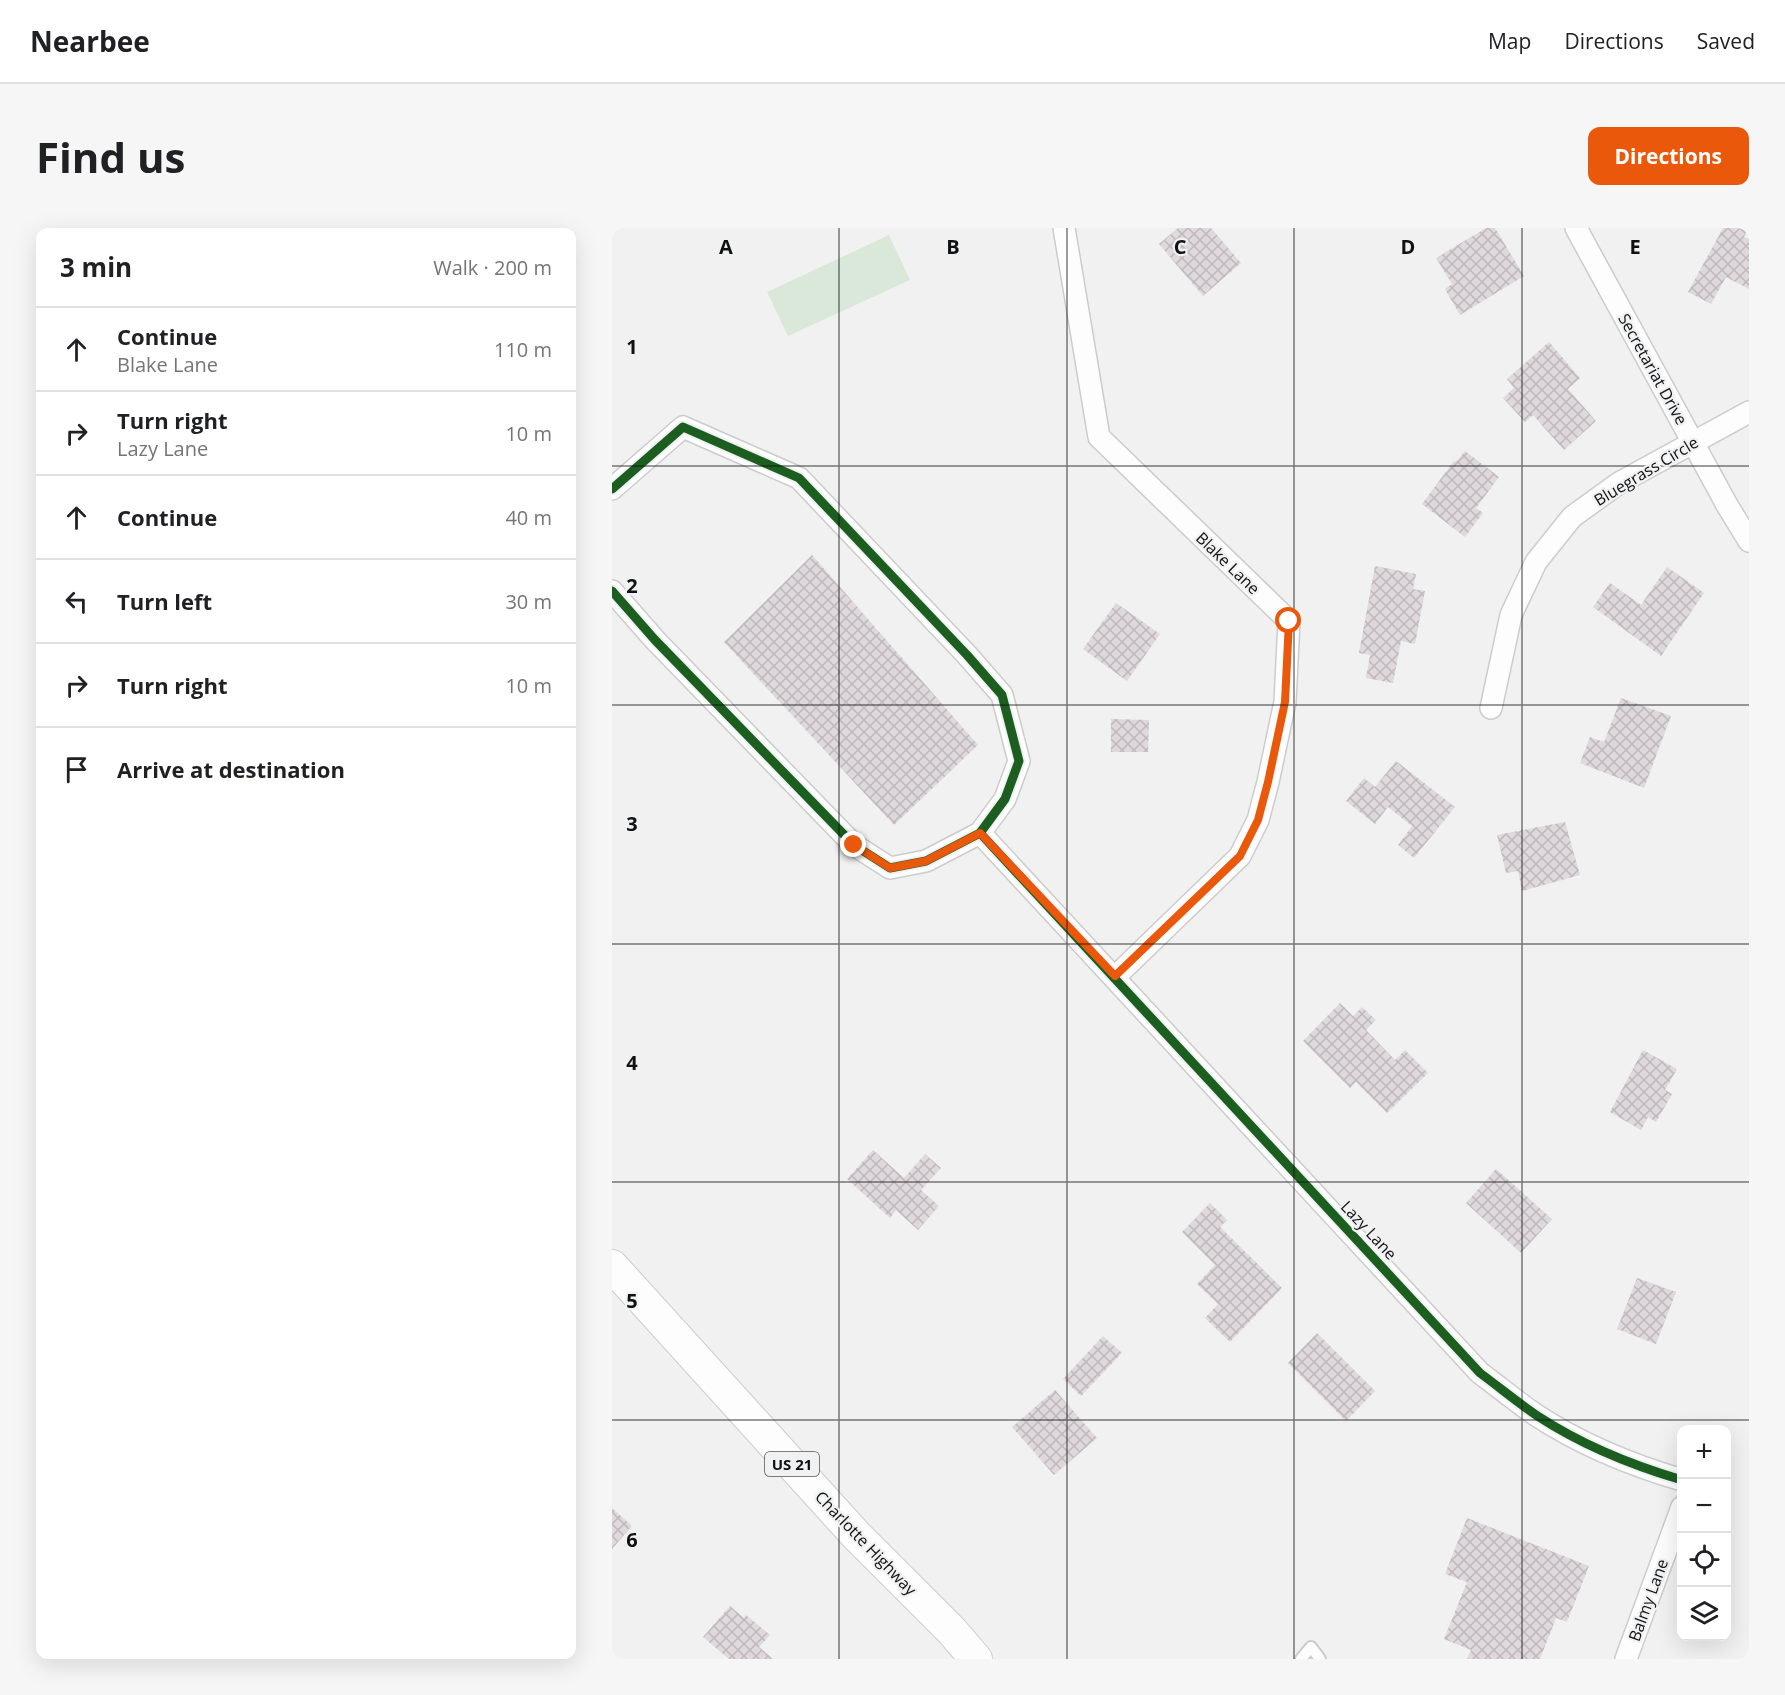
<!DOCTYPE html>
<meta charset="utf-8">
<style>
:root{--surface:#fff;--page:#f6f6f6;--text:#202124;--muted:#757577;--line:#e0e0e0;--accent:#ea580c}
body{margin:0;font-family:"Open Sans",sans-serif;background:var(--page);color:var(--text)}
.controls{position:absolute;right:18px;bottom:18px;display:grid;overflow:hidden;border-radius:12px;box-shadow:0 6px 24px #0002}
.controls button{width:54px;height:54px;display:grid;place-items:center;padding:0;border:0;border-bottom:2px solid var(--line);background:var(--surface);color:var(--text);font:30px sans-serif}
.stop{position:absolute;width:18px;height:18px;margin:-14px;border:4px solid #ea580c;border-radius:50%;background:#fff}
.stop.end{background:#ea580c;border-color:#fff;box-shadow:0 2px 6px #0008}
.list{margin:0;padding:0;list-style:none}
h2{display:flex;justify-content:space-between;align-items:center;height:78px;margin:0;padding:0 24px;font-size:26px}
h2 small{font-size:20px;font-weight:400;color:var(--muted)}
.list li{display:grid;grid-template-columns:39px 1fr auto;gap:18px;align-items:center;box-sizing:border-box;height:84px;padding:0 24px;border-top:2px solid var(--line)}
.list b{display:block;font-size:22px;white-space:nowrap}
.list p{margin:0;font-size:20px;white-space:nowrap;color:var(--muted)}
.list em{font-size:20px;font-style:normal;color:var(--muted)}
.icon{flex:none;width:33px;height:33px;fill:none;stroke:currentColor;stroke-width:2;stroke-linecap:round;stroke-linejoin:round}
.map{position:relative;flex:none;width:1137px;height:1431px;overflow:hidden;border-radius:12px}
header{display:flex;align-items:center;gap:36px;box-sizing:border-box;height:84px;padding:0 30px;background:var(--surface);border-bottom:2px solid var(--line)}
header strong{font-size:28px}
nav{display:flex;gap:33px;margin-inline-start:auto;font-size:21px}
.intro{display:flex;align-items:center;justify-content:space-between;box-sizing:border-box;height:144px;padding:0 36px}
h1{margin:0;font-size:42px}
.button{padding:15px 27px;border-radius:12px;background:var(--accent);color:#fff;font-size:21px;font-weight:700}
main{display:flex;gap:36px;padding:0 36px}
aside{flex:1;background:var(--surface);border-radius:12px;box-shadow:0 6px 24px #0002}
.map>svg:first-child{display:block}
.green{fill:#dae8da}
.building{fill:url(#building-cross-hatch)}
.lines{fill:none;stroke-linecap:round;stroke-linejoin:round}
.service-casing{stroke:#ccc;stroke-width:14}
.minor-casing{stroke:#ccc;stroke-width:24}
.primary-casing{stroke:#ccc;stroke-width:34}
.service{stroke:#fdfdfd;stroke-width:10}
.minor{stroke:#fdfdfd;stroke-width:21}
.primary{stroke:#fdfdfd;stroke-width:32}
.cycleway-casing{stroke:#f0f1f2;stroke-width:13}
.cycleway{stroke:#1b5e20;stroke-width:9}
.route{stroke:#ea580c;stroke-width:8}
.grid{fill:none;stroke:#111112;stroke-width:1.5;stroke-opacity:0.55}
.labels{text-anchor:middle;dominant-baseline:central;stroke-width:4.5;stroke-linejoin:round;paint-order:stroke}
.shield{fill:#f0f1f2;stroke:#545455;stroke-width:1.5}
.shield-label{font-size:15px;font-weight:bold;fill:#111112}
.street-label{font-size:16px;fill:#111112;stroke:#f0f1f2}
.grid-label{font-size:20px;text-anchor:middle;font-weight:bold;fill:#111112;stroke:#f0f1f2;stroke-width:4.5;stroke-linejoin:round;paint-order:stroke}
</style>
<header>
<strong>Nearbee</strong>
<nav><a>Map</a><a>Directions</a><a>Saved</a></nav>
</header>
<div class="intro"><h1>Find us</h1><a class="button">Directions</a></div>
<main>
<aside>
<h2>3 min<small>Walk · 200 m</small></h2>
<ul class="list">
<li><svg class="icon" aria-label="ahead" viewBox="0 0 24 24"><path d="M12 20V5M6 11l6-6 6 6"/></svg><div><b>Continue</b><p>Blake Lane</p></div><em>110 m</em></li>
<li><svg class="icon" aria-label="right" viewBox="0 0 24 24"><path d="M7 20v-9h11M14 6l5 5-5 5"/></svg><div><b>Turn right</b><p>Lazy Lane</p></div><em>10 m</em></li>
<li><svg class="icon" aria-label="ahead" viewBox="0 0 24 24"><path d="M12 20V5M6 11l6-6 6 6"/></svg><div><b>Continue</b></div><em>40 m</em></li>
<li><svg class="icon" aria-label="left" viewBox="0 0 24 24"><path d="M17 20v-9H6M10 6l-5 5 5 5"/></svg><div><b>Turn left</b></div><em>30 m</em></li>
<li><svg class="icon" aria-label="right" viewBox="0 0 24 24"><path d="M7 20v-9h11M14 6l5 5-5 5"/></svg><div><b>Turn right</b></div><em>10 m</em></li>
<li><svg class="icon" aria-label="arrive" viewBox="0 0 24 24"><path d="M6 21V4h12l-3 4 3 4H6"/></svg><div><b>Arrive at destination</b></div></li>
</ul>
</aside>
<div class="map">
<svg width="1137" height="1431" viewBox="0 0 1137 1431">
<defs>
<pattern id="building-cross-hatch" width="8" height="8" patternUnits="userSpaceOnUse" patternTransform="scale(1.5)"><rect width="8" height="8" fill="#dfd8dc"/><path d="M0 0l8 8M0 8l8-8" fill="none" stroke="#beb8bc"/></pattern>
</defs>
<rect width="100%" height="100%" fill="#f1f1f1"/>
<path class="green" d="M277,7L298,52L176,108L155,64Z"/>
<g class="building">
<path d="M566,0H599L629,35L591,68L547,16Z"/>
<path d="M874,0H883L912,48L848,87L833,61L840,56L824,30Z"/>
<path d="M1111,0H1136L1132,9L1137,11V61L1114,49L1099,76L1076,64Z"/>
<path d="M937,114L968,150L956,161L984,193L952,222L921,187L913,194L891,170L902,160L895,151Z"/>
<path d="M853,223L887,249L864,280L871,285L853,309L810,276L842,233L844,234Z"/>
<path d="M200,327L366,517L282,597L112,414Z"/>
<path d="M763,338L804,346L801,361L813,363L803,416L789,413L781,455L754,450L758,427L747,425Z"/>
<path d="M1055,339L1092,365L1049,428L981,379L998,355L1029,377Z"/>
<path d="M504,375L548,406L515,453L471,421Z"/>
<path d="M1009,470L1059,488L1032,560L968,535L978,509L992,514Z"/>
<path d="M499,491L537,492L536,524H499Z"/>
<path d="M784,533L843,579L802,630L786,617L800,598L776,579L763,596L734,573L752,550L763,559Z"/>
<path d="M953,594L968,647L910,663L906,643L894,645L885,607Z"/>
<path d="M728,775L741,788L750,779L764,792L754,802L783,832L793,822L816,845L775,885L744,854L738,860L691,813Z"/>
<path d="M1031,822L1065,841L1053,862L1060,866L1044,894L1036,889L1029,902L998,884Z"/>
<path d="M261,922L292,950L313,926L329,940L309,962L327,978L306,1002L284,982L278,990L235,951Z"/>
<path d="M884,941L940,991L909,1025L854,975Z"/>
<path d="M598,975L615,992L608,999L670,1060L618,1114L593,1090L606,1076L585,1056L603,1037L570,1004Z"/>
<path d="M1025,1050L1064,1064L1044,1116L1005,1101Z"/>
<path d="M705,1105L763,1163L734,1193L676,1135Z"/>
<path d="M491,1108L510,1125L469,1168L451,1151Z"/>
<path d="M443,1162L485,1210L442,1247L400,1199Z"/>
<path d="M0,1280L20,1298L0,1321Z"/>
<path d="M855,1290L977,1338L955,1394L944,1390L928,1431H855L859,1422L832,1411L855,1354L833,1346Z"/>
<path d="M118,1378L132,1390L134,1387L158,1407L147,1419L161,1431H117L91,1409Z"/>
</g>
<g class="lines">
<g class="service-casing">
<path id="service" d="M689,1431L699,1419L708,1431"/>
</g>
<g class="minor-casing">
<g id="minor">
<path d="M452,0L487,209L677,393L673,474L656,554L646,592L628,628L503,749"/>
<path d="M964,0L1115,277L1137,313"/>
<path d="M0,261L71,199L187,250L355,427L390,467L407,533L393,571L368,605L314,633L278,640L242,617L43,412L0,363"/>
<path d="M879,480L899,387L924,334L960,289L1007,255L1137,184"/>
<path d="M368,605L868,1145C887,1159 905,1174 924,1187C968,1216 1019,1237 1070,1252"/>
<path d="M1014,1431L1070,1279"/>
</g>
</g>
<g class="primary-casing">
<path id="primary" d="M0,1038L244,1307L339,1402L364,1431"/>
</g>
<use href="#service" class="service"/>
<use href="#minor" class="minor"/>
<use href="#primary" class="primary"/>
<g class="cycleway-casing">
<g id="cycleway">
<path d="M0,261L71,199L187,250L355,427L390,467L407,533L393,571L368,605L314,633L278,640L242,617L43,412L0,363"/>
<path d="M368,605L868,1145C887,1159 905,1174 924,1187C968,1216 1019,1237 1070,1252"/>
</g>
</g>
<use href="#cycleway" class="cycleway"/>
</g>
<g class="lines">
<path class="route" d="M242,617L278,640L314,633L368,605L503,748L628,628L646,592L656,554L673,474L677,393"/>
</g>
<path class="grid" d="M227,0V1431M455,0V1431M682,0V1431M910,0V1431M0,238H1137M0,477H1137M0,716H1137M0,954H1137M0,1192H1137"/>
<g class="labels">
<rect class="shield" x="153" y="1224" width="54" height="24" rx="4.5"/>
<g class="shield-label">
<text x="180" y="1236">US 21</text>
</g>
<g class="street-label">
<text transform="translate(1041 141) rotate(61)">Secretariat Drive</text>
<text transform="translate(1034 243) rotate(-31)">Bluegrass Circle</text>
<text transform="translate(616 335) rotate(44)">Blake Lane</text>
<text transform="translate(757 1002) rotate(47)">Lazy Lane</text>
<text transform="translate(254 1315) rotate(46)">Charlotte Highway</text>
<text transform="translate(1036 1372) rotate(-70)">Balmy Lane</text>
</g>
</g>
<g class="grid-label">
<text x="114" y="26">A</text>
<text x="341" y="26">B</text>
<text x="568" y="26">C</text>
<text x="796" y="26">D</text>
<text x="1023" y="26">E</text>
<text x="20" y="126">1</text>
<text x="20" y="365">2</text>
<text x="20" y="603">3</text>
<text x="20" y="842">4</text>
<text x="20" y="1080">5</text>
<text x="20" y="1319">6</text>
</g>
</svg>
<div class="controls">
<button>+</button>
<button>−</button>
<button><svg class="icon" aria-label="locate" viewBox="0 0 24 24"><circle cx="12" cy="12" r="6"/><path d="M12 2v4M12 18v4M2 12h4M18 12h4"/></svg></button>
<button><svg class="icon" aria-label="layers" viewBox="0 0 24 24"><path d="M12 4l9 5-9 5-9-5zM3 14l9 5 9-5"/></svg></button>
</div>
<div class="stop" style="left:677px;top:393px"></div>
<div class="stop end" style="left:242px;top:617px"></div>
</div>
</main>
